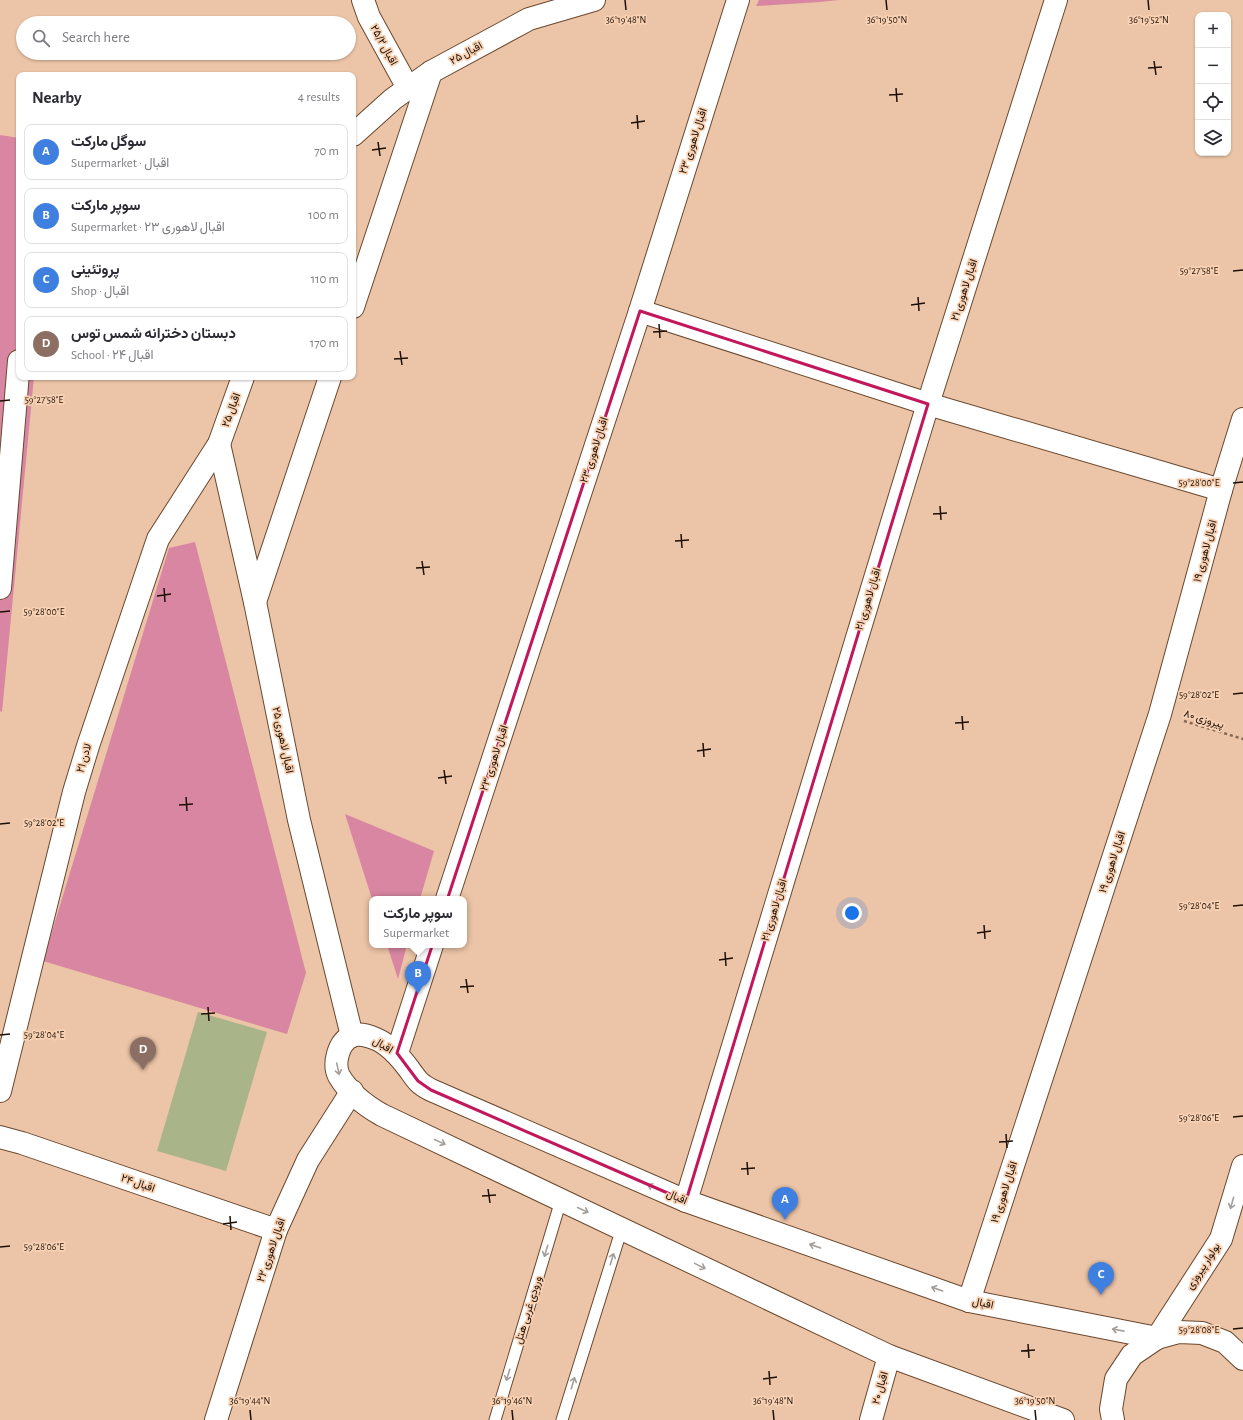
<!DOCTYPE html>
<meta charset="utf-8">
<style>
:root{--surface:#fff;--page:#f7f7f7;--text:#2b2b33;--muted:#7c7c81;--line:#e1e1e2;--accent:#1a73e8}
body{margin:0;font-family:"Alegreya Sans",Vazirmatn,sans-serif;background:var(--page);color:var(--text)}
.controls{position:absolute;right:12px;top:12px;display:grid;overflow:hidden;border-radius:8px;box-shadow:0 1px 3px #0004}
.controls button{width:36px;height:36px;display:grid;place-items:center;padding:0;border:0;border-bottom:1px solid var(--line);background:var(--surface);color:var(--text);font:20px sans-serif}
.you{position:absolute;left:852px;top:913px;width:14px;height:14px;margin:-10px;border:3px solid #fff;border-radius:50%;background:#1a73e8;box-shadow:0 0 0 6px #1a73e833}
.badge{display:grid;place-items:center;width:26px;height:26px;border-radius:50%;background:var(--accent);color:#fff;font-size:13px;font-weight:700}
.pin{position:absolute;translate:-50% -33px;filter:drop-shadow(0 1px 2px #0008)}
.pin::after{content:'';position:absolute;top:21px;width:14px;height:12px;background:inherit;clip-path:polygon(0 0,100% 0,50% 100%)}
.popup{position:absolute;left:369px;top:896px;width:98px;height:52px;box-sizing:border-box;display:grid;place-content:center;border-radius:8px;background:var(--surface);filter:drop-shadow(0 1px 3px #0005);font-size:13px;white-space:nowrap;color:var(--muted)}
.popup b{font-size:15px;color:var(--text)}
.popup::after{content:'';position:absolute;left:50%;top:100%;margin-left:-8px;border:8px solid transparent;border-top-color:var(--surface)}
.list{margin:0;padding:0;list-style:none}
h2{display:flex;justify-content:space-between;align-items:center;height:52px;margin:0;padding:0 16px;font-size:17px}
h2 small{font-size:13px;font-weight:400;color:var(--muted)}
.list li{display:grid;grid-template-columns:26px 1fr auto;gap:12px;align-items:center;box-sizing:border-box;height:56px;margin:0 8px 8px;padding:0 8px;border:1px solid var(--line);border-radius:8px}
.list b{display:block;font-size:15px;white-space:nowrap}
.list p{margin:0;font-size:13px;white-space:nowrap;color:var(--muted)}
.list em{font-size:13px;font-style:normal;color:var(--muted)}
.icon{flex:none;width:22px;height:22px;fill:none;stroke:currentColor;stroke-width:2;stroke-linecap:round;stroke-linejoin:round}
.map{position:relative;flex:none;width:1243px;height:1420px;overflow:hidden}
.search{position:absolute;background:var(--surface);box-shadow:0 1px 3px #0004;left:16px;top:16px;width:340px;height:44px;display:flex;align-items:center;gap:10px;box-sizing:border-box;padding:0 14px;border-radius:22px;color:var(--muted);font-size:15px}
.panel{position:absolute;background:var(--surface);box-shadow:0 1px 3px #0004;left:16px;top:72px;width:340px;height:308px;border-radius:8px}
.map>svg:first-child{display:block}
.green{fill:#d886a2}
.building{fill:#aab489}
.lines{fill:none;stroke-linecap:round;stroke-linejoin:round}
.lane-casing{stroke:#6a482e;stroke-width:13}
.street-casing{stroke:#6a482e;stroke-width:24}
.secondary-casing{stroke:#6a482e;stroke-width:24}
.primary-casing{stroke:#6a482e;stroke-width:24}
.path{stroke:#836855;stroke-width:2.5;stroke-dasharray:3 3;stroke-linecap:butt}
.lane{stroke:#fff;stroke-width:11}
.street{stroke:#fff;stroke-width:22}
.secondary{stroke:#fff;stroke-width:22}
.primary{stroke:#fff;stroke-width:22}
.oneway{stroke:#a59f9b}
.marked{fill:none;stroke:#c2185b;stroke-width:3;stroke-linejoin:round}
.ticks{fill:none;stroke:#1e1006;stroke-width:1.5}
.labels{text-anchor:middle;dominant-baseline:central;stroke-width:3.5;stroke-linejoin:round;paint-order:stroke}
.street-label{font-size:11px;fill:#1e1006;stroke:#f9d1b3}
.ticks-label{font-size:10px;text-anchor:middle;fill:#1e1006;stroke:#f9d1b3;stroke-width:3.5;stroke-linejoin:round;paint-order:stroke}
</style>
<div class="map">
<svg width="1243" height="1420" viewBox="0 0 1243 1420">
<rect width="100%" height="100%" fill="#ecc4a7"/>
<g class="green">
<path d="M759,0H838L820,2L756,6Z"/>
<path d="M0,135L19,138V377H34L2,712L0,711Z"/>
<path d="M195,542L306,973L287,1034L43,961L169,548Z"/>
<path d="M345,814L434,851L420,899H372Z"/>
<path d="M387,945H407L398,979Z"/>
</g>
<path class="building" d="M198,1012L267,1032L226,1171L157,1151Z"/>
<g class="lines">
<g class="lane-casing">
<g id="lane">
<path d="M495,1420L561,1200"/>
<path d="M562,1420L622,1228"/>
</g>
</g>
<g class="street-casing">
<g id="street">
<path d="M363,0L369,17L408,88"/>
<path d="M353,135L393,99L431,72L529,19L594,0"/>
<path d="M353,307L431,72"/>
<path d="M640,311L928,404L1221,490"/>
<path d="M219,444L255,602L299,820L352,1036"/>
<path d="M0,588L19,361"/>
<path d="M255,602L330,377"/>
<path d="M447,899L640,311L738,0"/>
<path d="M397,1053L432,945"/>
<path d="M0,1091L74,792L88,746L158,539L219,444L243,377"/>
<path d="M0,1137L22,1143L276,1230"/>
<path d="M686,1201L928,404L1056,0"/>
<path d="M969,1301L1160,714L1221,490L1243,419"/>
<path d="M216,1420L276,1230L308,1160L352,1091"/>
<path d="M871,1420L889,1356"/>
</g>
</g>
<g class="secondary-casing">
<path id="secondary" d="M1063,1420L889,1356L382,1115C366,1106 349,1093 339,1076C333,1064 338,1042 352,1036C358,1033 369,1036 376,1039C390,1045 400,1057 409,1069C412,1073 415,1078 419,1082C422,1085 427,1088 431,1090L686,1201L969,1301L1157,1338"/>
</g>
<g class="primary-casing">
<g id="primary">
<path d="M1157,1338L1221,1239L1243,1166"/>
<path d="M1113,1420L1111,1409L1116,1379L1132,1355L1157,1338L1179,1332L1202,1333L1225,1342L1243,1359"/>
</g>
</g>
<path class="path" d="M1184,721L1243,739"/>
<use href="#lane" class="lane"/>
<use href="#street" class="street"/>
<use href="#secondary" class="secondary"/>
<use href="#primary" class="primary"/>
</g>
<defs><path id="oneway-shaft" d="M-6 0H5M1.5-3L5.5 0L1.5 3" fill="none" stroke-width="1.6" stroke-linecap="round" stroke-linejoin="round"/></defs>
<g class="oneway">
<use href="#oneway-shaft" transform="translate(338 1069) rotate(78)"/>
<use href="#oneway-shaft" transform="translate(440 1142) rotate(25)"/>
<use href="#oneway-shaft" transform="translate(653 1187) rotate(-157)"/>
<use href="#oneway-shaft" transform="translate(1232 1203) rotate(106)"/>
<use href="#oneway-shaft" transform="translate(583 1210) rotate(25)"/>
<use href="#oneway-shaft" transform="translate(815 1246) rotate(-161)"/>
<use href="#oneway-shaft" transform="translate(546 1251) rotate(107)"/>
<use href="#oneway-shaft" transform="translate(612 1259) rotate(-73)"/>
<use href="#oneway-shaft" transform="translate(700 1266) rotate(26)"/>
<use href="#oneway-shaft" transform="translate(937 1289) rotate(-161)"/>
<use href="#oneway-shaft" transform="translate(1118 1330) rotate(-169)"/>
<use href="#oneway-shaft" transform="translate(508 1375) rotate(107)"/>
<use href="#oneway-shaft" transform="translate(573 1383) rotate(-73)"/>
</g>
<path class="marked" d="M640,311L928,404L686,1201L431,1090L418,1081L397,1053Z"/>
<path class="ticks" d="M625,0L626,10M886,0L887,10M1148,0L1149,10M1154,61L1156,75M1148,68L1162,67M896,88L897,102M889,95L903,94M637,115L638,129M631,123L645,121M378,142L380,156M372,150L386,148M1233,271L1243,270M918,297L919,311M911,305L925,303M659,324L660,338M653,332L667,331M400,351L402,365M394,359L408,358M0,401L10,400M1233,483L1243,482M940,506L941,520M933,514L947,513M681,534L682,548M675,541L689,540M422,561L424,575M416,568L430,567M164,588L165,602M157,596L171,594M0,612L10,611M1233,694L1243,693M962,716L963,730M955,723L969,722M703,743L704,757M697,751L711,749M444,770L446,784M438,778L452,776M186,797L187,811M179,805L193,804M0,824L10,823M1233,906L1243,905M984,925L985,939M977,933L991,931M725,952L726,966M719,960L733,958M466,979L468,993M460,987L474,986M208,1007L209,1021M201,1014L215,1013M0,1035L10,1034M1233,1117L1243,1116M1006,1134L1007,1148M999,1142L1013,1141M747,1162L748,1175M741,1169L755,1168M488,1189L490,1203M482,1196L496,1195M230,1216L231,1230M223,1224L237,1222M0,1247L10,1246M1233,1329L1243,1328M1028,1344L1029,1358M1021,1351L1035,1350M769,1371L770,1385M763,1379L777,1377M250,1410L251,1420M512,1410L513,1420M773,1410L774,1420M1035,1410L1036,1420"/>
<g class="labels">
<g class="street-label">
<text transform="translate(384 45) rotate(61)">اقبال ۲۵/۲</text>
<text transform="translate(466 53) rotate(-29)">اقبال ۲۵</text>
<text transform="translate(693 141) rotate(-72)">اقبال لاهوری ۲۳</text>
<text transform="translate(964 290) rotate(-72)">اقبال لاهوری ۲۱</text>
<text transform="translate(231 410) rotate(-70)">اقبال ۲۵</text>
<text transform="translate(594 450) rotate(-72)">اقبال لاهوری ۲۳</text>
<text transform="translate(1205 551) rotate(-75)">اقبال لاهوری ۱۹</text>
<text transform="translate(868 599) rotate(-73)">اقبال لاهوری ۲۱</text>
<text transform="translate(1204 719) rotate(17)">پیروزی ۸۰</text>
<text transform="translate(283 740) rotate(78)">اقبال لاهوری ۲۵</text>
<text transform="translate(84 758) rotate(-73)">لادن ۲۱</text>
<text transform="translate(494 758) rotate(-72)">اقبال لاهوری ۲۳</text>
<text transform="translate(1112 862) rotate(-72)">اقبال لاهوری ۱۹</text>
<text transform="translate(774 910) rotate(-73)">اقبال لاهوری ۲۱</text>
<text transform="translate(383 1045) rotate(31)">اقبال</text>
<text transform="translate(138 1183) rotate(19)">اقبال ۲۴</text>
<text transform="translate(1004 1192) rotate(-72)">اقبال لاهوری ۱۹</text>
<text transform="translate(677 1197) rotate(23)">اقبال</text>
<text transform="translate(271 1250) rotate(-71)">اقبال لاهوری ۲۲</text>
<text transform="translate(1203 1266) rotate(-57)">بولوار پیروزی</text>
<text transform="translate(983 1303) rotate(12)">اقبال</text>
<text transform="translate(528 1310) rotate(-73)">ورودی غربی هتل</text>
<text transform="translate(880 1388) rotate(-74)">اقبال ۲۰</text>
</g>
</g>
<g class="ticks-label">
<text x="626" y="23">36°19'48"N</text>
<text x="887" y="23">36°19'50"N</text>
<text x="1149" y="23">36°19'52"N</text>
<text x="1199" y="274">59°27'58"E</text>
<text x="44" y="403">59°27'58"E</text>
<text x="1199" y="486">59°28'00"E</text>
<text x="44" y="615">59°28'00"E</text>
<text x="1199" y="698">59°28'02"E</text>
<text x="44" y="826">59°28'02"E</text>
<text x="1199" y="909">59°28'04"E</text>
<text x="44" y="1038">59°28'04"E</text>
<text x="1199" y="1121">59°28'06"E</text>
<text x="44" y="1250">59°28'06"E</text>
<text x="1199" y="1333">59°28'08"E</text>
<text x="250" y="1404">36°19'44"N</text>
<text x="512" y="1404">36°19'46"N</text>
<text x="773" y="1404">36°19'48"N</text>
<text x="1035" y="1404">36°19'50"N</text>
</g>
</svg>
<div class="controls">
<button>+</button>
<button>−</button>
<button><svg class="icon" aria-label="locate" viewBox="0 0 24 24"><circle cx="12" cy="12" r="6"/><path d="M12 2v4M12 18v4M2 12h4M18 12h4"/></svg></button>
<button><svg class="icon" aria-label="layers" viewBox="0 0 24 24"><path d="M12 4l9 5-9 5-9-5zM3 14l9 5 9-5"/></svg></button>
</div>
<div class="you"></div>
<div class="pin badge" style="left:785px;top:1220px;background:#3f7fe0">A</div>
<div class="pin badge" style="left:418px;top:994px;background:#3f7fe0">B</div>
<div class="popup"><b>سوپر مارکت</b>Supermarket</div>
<div class="pin badge" style="left:1101px;top:1295px;background:#3f7fe0">C</div>
<div class="pin badge" style="left:143px;top:1070px;background:#8d6e63">D</div>
<div class="search"><svg class="icon" aria-label="search" viewBox="0 0 24 24"><circle cx="10" cy="10" r="6"/><path d="M15 15l6 6"/></svg>Search here</div>
<section class="panel">
<h2>Nearby<small>4 results</small></h2>
<ul class="list">
<li><span class="badge" style="background:#3f7fe0">A</span><div><b>سوگل مارکت</b><p>Supermarket · اقبال</p></div><em>70 m</em></li>
<li><span class="badge" style="background:#3f7fe0">B</span><div><b>سوپر مارکت</b><p>Supermarket · اقبال لاهوری ۲۳</p></div><em>100 m</em></li>
<li><span class="badge" style="background:#3f7fe0">C</span><div><b>پروتئینی</b><p>Shop · اقبال</p></div><em>110 m</em></li>
<li><span class="badge" style="background:#8d6e63">D</span><div><b>دبستان دخترانه شمس توس</b><p>School · اقبال ۲۴</p></div><em>170 m</em></li>
</ul>
</section>
</div>
